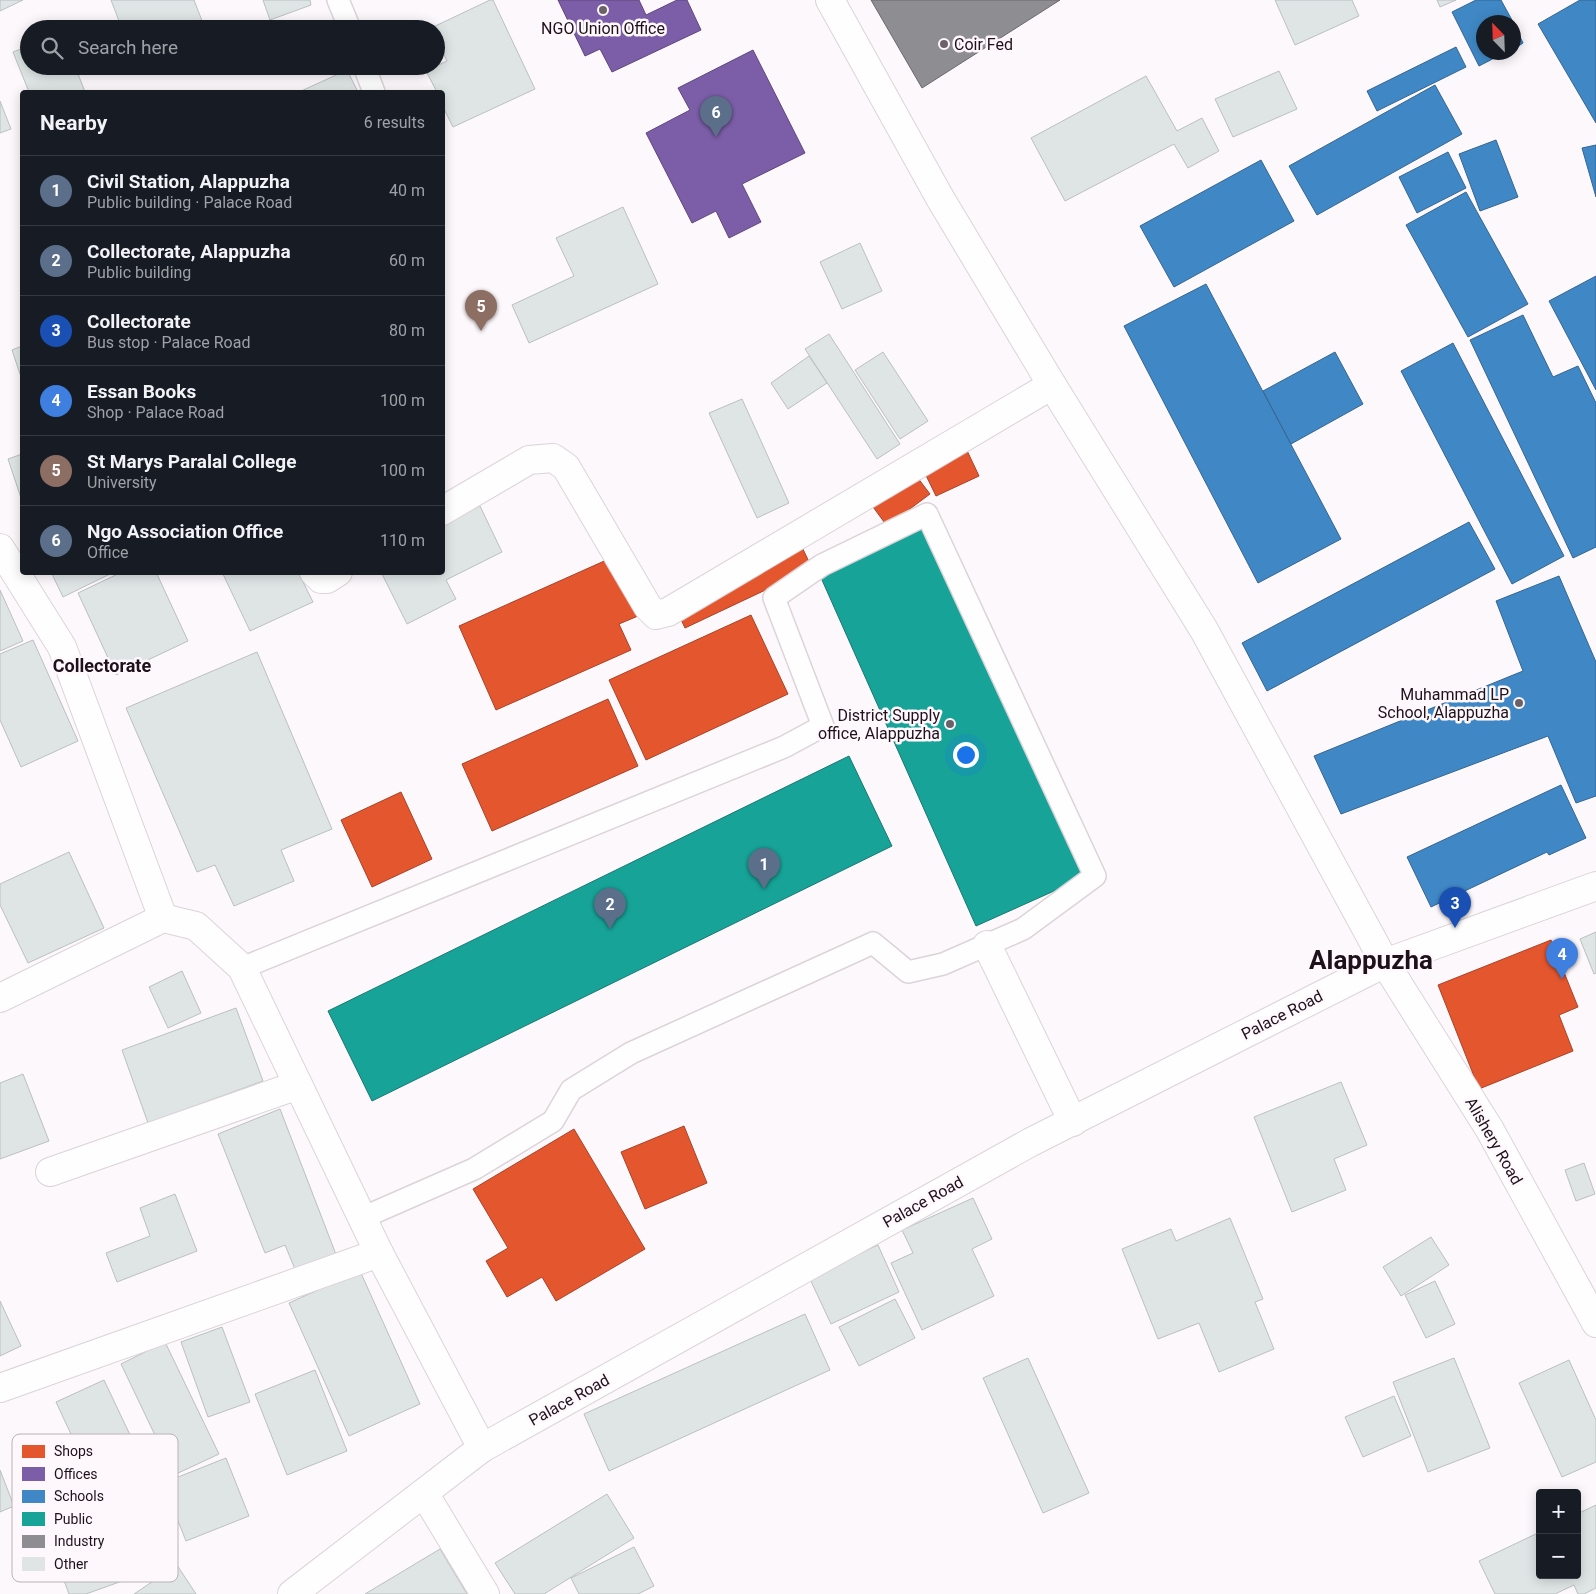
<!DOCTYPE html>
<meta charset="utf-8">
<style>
:root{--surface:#171b24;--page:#242831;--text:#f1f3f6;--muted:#9ea1a6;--line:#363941;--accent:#0b8043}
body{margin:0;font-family:Roboto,sans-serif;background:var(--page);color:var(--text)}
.controls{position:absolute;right:15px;bottom:15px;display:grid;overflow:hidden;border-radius:5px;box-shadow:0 2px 12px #0003}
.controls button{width:45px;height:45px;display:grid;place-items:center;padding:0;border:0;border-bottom:1px solid var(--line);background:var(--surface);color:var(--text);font:25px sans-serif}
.compass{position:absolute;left:1476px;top:15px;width:45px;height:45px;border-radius:50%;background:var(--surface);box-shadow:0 2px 12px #0003;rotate:337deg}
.you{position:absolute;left:965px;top:754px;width:18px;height:18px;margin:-12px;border:4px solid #fff;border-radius:50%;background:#1a73e8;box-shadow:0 0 0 8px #1a73e833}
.badge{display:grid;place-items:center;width:32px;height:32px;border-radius:50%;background:var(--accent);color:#fff;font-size:16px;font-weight:700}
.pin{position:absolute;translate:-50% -41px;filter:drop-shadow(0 1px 2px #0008)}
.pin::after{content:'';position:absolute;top:26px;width:18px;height:15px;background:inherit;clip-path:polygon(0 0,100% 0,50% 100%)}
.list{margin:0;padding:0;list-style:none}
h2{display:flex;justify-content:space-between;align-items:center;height:65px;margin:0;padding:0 20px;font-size:21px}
h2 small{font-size:16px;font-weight:400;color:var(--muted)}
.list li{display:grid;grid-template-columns:32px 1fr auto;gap:15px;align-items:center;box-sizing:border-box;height:70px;padding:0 20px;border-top:1px solid var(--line)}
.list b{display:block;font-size:19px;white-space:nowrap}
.list p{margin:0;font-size:16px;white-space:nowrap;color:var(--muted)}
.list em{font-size:16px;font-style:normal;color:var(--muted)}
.icon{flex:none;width:28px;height:28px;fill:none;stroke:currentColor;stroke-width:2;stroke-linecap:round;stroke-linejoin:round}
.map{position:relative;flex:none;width:1596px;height:1594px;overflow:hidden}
.search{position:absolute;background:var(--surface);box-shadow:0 2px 12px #0003;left:20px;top:20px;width:425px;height:55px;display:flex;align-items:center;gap:12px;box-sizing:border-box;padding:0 18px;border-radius:28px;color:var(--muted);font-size:19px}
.panel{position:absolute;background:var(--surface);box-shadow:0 2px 12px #0003;left:20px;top:90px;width:425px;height:485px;border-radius:5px}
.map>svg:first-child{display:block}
.shops{fill:#e4572e;stroke:#a84228}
.offices{fill:#7b5ea7;stroke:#5f477d}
.schools{fill:#3f88c5;stroke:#356592}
.public{fill:#17a398;stroke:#197872}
.industry{fill:#8d8d92;stroke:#6b686e}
.building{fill:#dfe5e5;stroke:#bac0c1}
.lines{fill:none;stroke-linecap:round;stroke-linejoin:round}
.lane-casing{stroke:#dbd4d9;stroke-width:24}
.street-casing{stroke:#dbd4d9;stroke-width:30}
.secondary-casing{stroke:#dbd4d9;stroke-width:30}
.lane{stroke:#fffefe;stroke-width:21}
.street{stroke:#fffefe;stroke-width:28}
.secondary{stroke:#fffefe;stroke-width:28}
.poi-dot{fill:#6b6269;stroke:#fef7fc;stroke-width:2}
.labels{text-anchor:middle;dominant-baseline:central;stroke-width:5;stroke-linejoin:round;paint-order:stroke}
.poi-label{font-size:16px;fill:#1d121a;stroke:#fef7fc;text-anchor:end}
.street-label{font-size:16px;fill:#1d121a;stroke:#fef7fc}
.neighbourhood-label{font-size:18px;font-weight:bold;fill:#1d121a;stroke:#fef7fc}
.town-label{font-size:26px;font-weight:bold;fill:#1d121a;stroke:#fef7fc}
.key{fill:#fef7fc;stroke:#bab2b8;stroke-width:1}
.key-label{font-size:14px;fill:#1d121a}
</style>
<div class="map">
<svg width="1596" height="1594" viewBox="0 0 1596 1594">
<rect width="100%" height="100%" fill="#fdf8fb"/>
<g class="shops">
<path d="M963,442L979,476L936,496L920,463Z"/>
<path d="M911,469L930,494L887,526L868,500Z"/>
<path d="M798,539L812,568L685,628L671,598Z"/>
<path d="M611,558L638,616L619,624L631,650L496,710L459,626Z"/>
<path d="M751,615L788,694L646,760L609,680Z"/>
<path d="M608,699L638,766L492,831L462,764Z"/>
<path d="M401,792L432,859L372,887L341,820Z"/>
<path d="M1551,940L1578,1007L1559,1015L1573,1051L1479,1089L1438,985Z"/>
<path d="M684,1126L707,1183L645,1209L621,1152Z"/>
<path d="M574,1129L645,1249L556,1301L542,1277L507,1297L486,1261L508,1248L473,1189Z"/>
</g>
<g class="offices">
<path d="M558,0H639L646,15L677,0H687L701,30L612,72L600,49L585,56Z"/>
<path d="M753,50L805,153L742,184L761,222L729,238L716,211L692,223L646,133L690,110L678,88Z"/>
</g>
<g class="schools">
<path d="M1476,0H1501L1513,22H1484V52H1506L1479,66L1452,12Z"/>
<path d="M1580,0H1596V123L1538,24Z"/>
<path d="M1514,24L1523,43L1514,49Z"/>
<path d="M1456,47L1466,67L1377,111L1367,91Z"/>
<path d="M1435,85L1462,134L1317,215L1289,166Z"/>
<path d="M1496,140L1518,197L1480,211L1459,154Z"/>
<path d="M1596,145V197L1582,148Z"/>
<path d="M1448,152L1466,188L1417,213L1399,177Z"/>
<path d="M1261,160L1294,221L1174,287L1140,226Z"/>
<path d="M1466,192L1528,304L1468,337L1406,225Z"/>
<path d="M1596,276V390L1549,301Z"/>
<path d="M1206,284L1341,539L1258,583L1124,326Z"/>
<path d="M1523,315L1553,377L1578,366L1596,403V547L1573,558L1470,340Z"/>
<path d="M1453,343L1564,556L1512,584L1401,371Z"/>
<path d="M1335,352L1363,404L1291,444L1263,391Z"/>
<path d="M1469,522L1495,569L1267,691L1242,643Z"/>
<path d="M1559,576L1596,662V796L1576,803L1548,736L1341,814L1314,756L1523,671L1496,601Z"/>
<path d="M1561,785L1586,838L1549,855L1547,852L1431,907L1407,857Z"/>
</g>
<g class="public">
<path d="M925,524L1083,878L976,926L818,571Z"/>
<path d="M849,756L892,846L372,1101L328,1011Z"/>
</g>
<path class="industry" d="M871,0H1060L922,88Z"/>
<g class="building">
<path d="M0,0H23L0,11Z"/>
<path d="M111,0H194L204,26L197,29H122Z"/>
<path d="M263,0H310L311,5L270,20Z"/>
<path d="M490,0H493L535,89L453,127L442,105V92H437L426,71L447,61L436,38V29L431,28Z"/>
<path d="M1275,0H1352L1359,16L1295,45Z"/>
<path d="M1437,0H1456L1440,7Z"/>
<path d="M29,46V66H75L85,92H29L13,52Z"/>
<path d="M347,70L358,92H299Z"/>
<path d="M1279,71L1297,109L1233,137L1215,99Z"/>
<path d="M1146,76L1177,131L1202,118L1219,151L1188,168L1174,144L1065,201L1031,138Z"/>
<path d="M0,101L11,129L0,133Z"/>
<path d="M623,207L658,284L529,343L512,305L574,276L556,238Z"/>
<path d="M860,243L882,291L842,309L820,262Z"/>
<path d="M829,334L900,444L877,459L805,349Z"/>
<path d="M22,346V380L12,350Z"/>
<path d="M883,352L928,421L900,439L855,370Z"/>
<path d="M809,356L827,383L788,409L771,383Z"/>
<path d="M742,399L789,503L757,518L709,413Z"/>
<path d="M22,454V501L8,459Z"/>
<path d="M480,506L502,552L446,580L456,599L407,624L381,572H442V525Z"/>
<path d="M51,572H114L63,597Z"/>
<path d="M122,572H156L188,641L116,675L78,593Z"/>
<path d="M222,572H298L313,602L250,631Z"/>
<path d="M0,590L23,641L0,651Z"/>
<path d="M33,640L78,741L21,767L0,720V654Z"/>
<path d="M257,652L332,829L281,850L294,881L234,906L215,865L197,872L126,708Z"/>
<path d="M69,852L104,928L28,963L0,905V884Z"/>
<path d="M1596,932V973L1594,974L1580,939Z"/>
<path d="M182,971L201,1013L168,1028L149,987Z"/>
<path d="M236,1008L263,1081L148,1123L122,1050Z"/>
<path d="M23,1074L49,1141L0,1159V1083Z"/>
<path d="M1341,1082L1367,1145L1334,1159L1346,1190L1292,1212L1254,1117Z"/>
<path d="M280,1109L337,1257L297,1274L285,1245L265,1253L218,1134Z"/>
<path d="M1584,1163L1595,1194L1576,1201L1565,1170Z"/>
<path d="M175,1194L197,1251L117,1282L106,1253L150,1236L140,1208Z"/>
<path d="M973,1198L992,1239L972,1249L994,1296L922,1330L891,1263L913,1253L902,1230Z"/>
<path d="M1230,1218L1263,1299L1255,1302L1274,1349L1219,1372L1199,1323L1158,1339L1122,1249L1171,1229L1176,1241Z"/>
<path d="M1431,1237L1449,1265L1401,1296L1383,1267Z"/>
<path d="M878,1245L899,1292L831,1324L809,1277Z"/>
<path d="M360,1271L420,1404L349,1436L289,1303Z"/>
<path d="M1435,1281L1455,1324L1426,1338L1405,1295Z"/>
<path d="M895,1299L915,1338L859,1366L839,1327Z"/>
<path d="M0,1301L21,1346L0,1356Z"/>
<path d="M805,1314L830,1370L609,1471L584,1414Z"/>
<path d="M222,1327L250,1402L208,1417L181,1342Z"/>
<path d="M165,1342L219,1454L174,1475L121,1364Z"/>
<path d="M1028,1358L1089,1493L1043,1513L983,1378Z"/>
<path d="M1454,1358L1490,1448L1428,1472L1393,1382Z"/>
<path d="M1569,1360L1596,1420V1462L1562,1477L1519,1383Z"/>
<path d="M315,1370L347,1451L287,1475L255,1394Z"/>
<path d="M104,1380L132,1439L84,1462L56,1402Z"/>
<path d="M1394,1396L1411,1436L1363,1457L1345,1417Z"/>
<path d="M226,1458L249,1516L186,1541L163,1483Z"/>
<path d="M0,1470L14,1506L0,1512Z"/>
<path d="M607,1494L634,1538L544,1594H515L495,1563Z"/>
<path d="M1596,1505V1588L1584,1594H1578L1574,1585L1555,1594H1495L1479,1561L1540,1532V1575H1577V1514Z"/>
<path d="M97,1506L125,1580L86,1594H69L44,1526Z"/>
<path d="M634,1547L654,1586L638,1594H579L571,1578Z"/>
<path d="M440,1549L467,1594H365Z"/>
<path d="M177,1565L196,1594H134Z"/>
</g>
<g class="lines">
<g class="lane-casing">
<g id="lane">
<path d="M338,0L350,29"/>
<path d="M364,66L374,92"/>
<path d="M242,968L784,747L823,726L774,598L822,565L927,514L1095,876L1023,929L943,964L908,972L873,943L631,1053L571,1090L553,1121L474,1169L362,1218"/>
</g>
</g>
<g class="street-casing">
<g id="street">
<path d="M442,511L529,460L553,458L566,467L648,607L656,615L668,612L1052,385"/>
<path d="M0,548L62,647L163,918"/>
<path d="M314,572L321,579H327L338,572"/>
<path d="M987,945L1073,1122"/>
<path d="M0,998L163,918L196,926L242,968L379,1253L482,1448"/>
<path d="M50,1172L298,1085"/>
<path d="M0,1388L379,1253"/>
<path d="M424,1493L485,1594"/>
</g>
</g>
<g class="secondary-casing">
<g id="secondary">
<path d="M830,0L940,198L1052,385L1204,630L1385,963L1490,1130L1596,1323"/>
<path d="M292,1594L482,1448L1031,1142L1385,963L1596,886"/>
</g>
</g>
<use href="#lane" class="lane"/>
<use href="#street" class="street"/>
<use href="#secondary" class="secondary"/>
</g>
<g class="poi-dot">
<circle cx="603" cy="10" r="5"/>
<circle cx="944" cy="44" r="5"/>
<circle cx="1519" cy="703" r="5"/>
<circle cx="950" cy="724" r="5"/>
</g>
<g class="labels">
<g class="poi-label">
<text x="603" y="28" text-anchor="middle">NGO Union Office</text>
<text x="954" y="44" text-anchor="start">Coir Fed</text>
<text x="1509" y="694">Muhammad LP<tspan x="1509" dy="18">School, Alappuzha</tspan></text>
<text x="940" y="715">District Supply<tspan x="940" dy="18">office, Alappuzha</tspan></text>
</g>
<g class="street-label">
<text transform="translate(1282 1015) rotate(-27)">Palace Road</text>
<text transform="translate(1494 1141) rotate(60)">Alishery Road</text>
<text transform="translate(923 1202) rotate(-29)">Palace Road</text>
<text transform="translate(569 1400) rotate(-29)">Palace Road</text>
</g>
<g class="neighbourhood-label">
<text x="102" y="665">Collectorate</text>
</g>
<g class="town-label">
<text x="1371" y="960">Alappuzha</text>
</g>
</g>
<rect x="12" y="1434" width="166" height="148" rx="8" class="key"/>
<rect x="22" y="1445" width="23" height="13" fill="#e4572e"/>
<rect x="22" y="1467" width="23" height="14" fill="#7b5ea7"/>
<rect x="22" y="1490" width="23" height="13" fill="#3f88c5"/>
<rect x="22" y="1512" width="23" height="14" fill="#17a398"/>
<rect x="22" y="1535" width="23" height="13" fill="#8d8d92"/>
<rect x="22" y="1557" width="23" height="14" fill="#dfe5e5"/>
<g class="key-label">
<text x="54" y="1456">Shops</text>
<text x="54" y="1479">Offices</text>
<text x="54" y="1501">Schools</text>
<text x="54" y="1524">Public</text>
<text x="54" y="1546">Industry</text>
<text x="54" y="1569">Other</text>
</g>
</svg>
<div class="controls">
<button>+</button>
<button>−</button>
</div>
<svg class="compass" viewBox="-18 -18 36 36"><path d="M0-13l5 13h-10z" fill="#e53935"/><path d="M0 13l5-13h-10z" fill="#9ea1a6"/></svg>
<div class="you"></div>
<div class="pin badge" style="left:764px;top:889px;background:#5c6f8a">1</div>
<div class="pin badge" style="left:610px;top:929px;background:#5c6f8a">2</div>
<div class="pin badge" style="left:1455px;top:928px;background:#1a4fb4">3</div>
<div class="pin badge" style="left:1562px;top:979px;background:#3f7fe0">4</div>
<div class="pin badge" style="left:481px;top:331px;background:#8d6e63">5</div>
<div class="pin badge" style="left:716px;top:137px;background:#5c6f8a">6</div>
<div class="search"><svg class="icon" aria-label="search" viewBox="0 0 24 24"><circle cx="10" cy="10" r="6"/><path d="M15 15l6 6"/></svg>Search here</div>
<section class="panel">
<h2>Nearby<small>6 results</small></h2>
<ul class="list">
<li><span class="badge" style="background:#5c6f8a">1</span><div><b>Civil Station, Alappuzha</b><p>Public building · Palace Road</p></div><em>40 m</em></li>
<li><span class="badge" style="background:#5c6f8a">2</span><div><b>Collectorate, Alappuzha</b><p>Public building</p></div><em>60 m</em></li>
<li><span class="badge" style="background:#1a4fb4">3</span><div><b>Collectorate</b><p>Bus stop · Palace Road</p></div><em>80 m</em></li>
<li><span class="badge" style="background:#3f7fe0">4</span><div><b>Essan Books</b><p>Shop · Palace Road</p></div><em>100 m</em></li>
<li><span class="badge" style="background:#8d6e63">5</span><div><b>St Marys Paralal College</b><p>University</p></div><em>100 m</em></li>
<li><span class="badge" style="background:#5c6f8a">6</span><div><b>Ngo Association Office</b><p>Office</p></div><em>110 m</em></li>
</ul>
</section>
</div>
